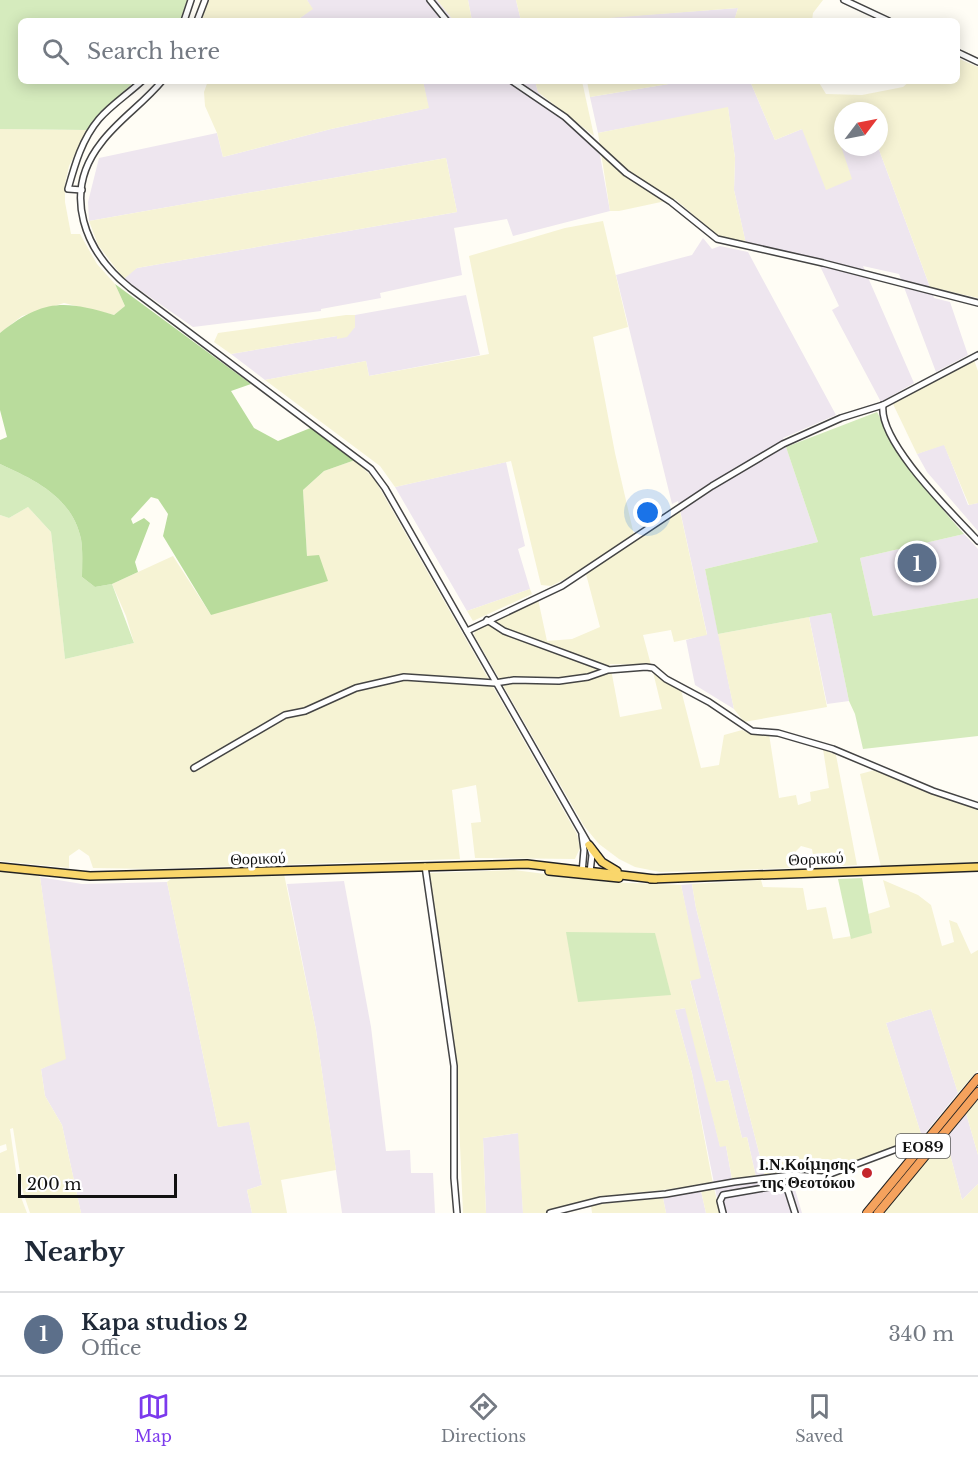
<!DOCTYPE html>
<meta charset="utf-8">
<style>
:root{--surface:#fff;--page:#f6f6f7;--text:#1f2937;--muted:#747a83;--line:#e0e1e3;--accent:#7c3aed}
body{margin:0;font-family:"Libre Baskerville",serif;background:var(--page);color:var(--text)}
.compass{position:absolute;left:834px;top:102px;width:54px;height:54px;border-radius:50%;background:var(--surface);box-shadow:0 3px 15px #0003;rotate:58deg}
.scale{position:absolute;left:18px;bottom:15px;width:159px;box-sizing:border-box;padding-left:6px;border:3px solid #111;border-top:0;font-size:16px;line-height:21px;white-space:nowrap;color:#111;-webkit-text-stroke:4px #fff;paint-order:stroke}
.you{position:absolute;left:648px;top:513px;width:21px;height:21px;margin:-15px;border:4px solid #fff;border-radius:50%;background:#1a73e8;box-shadow:0 0 0 9px #1a73e833}
.badge{display:grid;place-items:center;width:39px;height:39px;border-radius:50%;background:var(--accent);color:#fff;font-size:20px;font-weight:700}
.pin{position:absolute;translate:-50% -50%;border:3px solid #fff;box-shadow:0 2px 6px #0006}
.list{margin:0;padding:0;list-style:none}
h2{display:flex;justify-content:space-between;align-items:center;height:78px;margin:0;padding:0 24px;font-size:26px}
h2 small{font-size:20px;font-weight:400;color:var(--muted)}
.list li{display:grid;grid-template-columns:39px 1fr auto;gap:18px;align-items:center;box-sizing:border-box;height:84px;padding:0 24px;border-top:2px solid var(--line)}
.list b{display:block;font-size:22px;white-space:nowrap}
.list p{margin:0;font-size:20px;white-space:nowrap;color:var(--muted)}
.list em{font-size:20px;font-style:normal;color:var(--muted)}
.icon{flex:none;width:33px;height:33px;fill:none;stroke:currentColor;stroke-width:2;stroke-linecap:round;stroke-linejoin:round}
.map{position:relative;flex:none;width:978px;height:1213px;overflow:hidden}
.search{position:absolute;background:var(--surface);box-shadow:0 3px 15px #0003;left:18px;right:18px;top:18px;height:66px;display:flex;align-items:center;gap:15px;box-sizing:border-box;padding:0 21px;border-radius:9px;color:var(--muted);font-size:22px}
.sheet{height:162px;background:var(--surface)}
nav{display:flex;justify-content:space-around;align-items:center;box-sizing:border-box;height:84px;border-top:2px solid var(--line);background:var(--surface);font-size:16px;color:var(--muted)}
nav a{display:grid;justify-items:center;gap:3px}
nav .on{color:var(--accent)}
.map>svg:first-child{display:block}
.industrial{fill:#eee6ef}
.farmland{fill:#f6f3d4}
.green{fill:#d5ebbd}
.forest{fill:#b9dc9c}
.lines{fill:none;stroke-linecap:round;stroke-linejoin:round}
.minor-casing{stroke:#444;stroke-width:8}
.major-casing{stroke:#222;stroke-width:10}
.highway-casing{stroke:#222;stroke-width:10}
.minor{stroke:#fff;stroke-width:5}
.major{stroke:#f9d66b;stroke-width:7}
.highway{stroke:#f5a25d;stroke-width:8}
.poi-dot{fill:#c4262e;stroke:#fff;stroke-width:2}
.labels{text-anchor:middle;dominant-baseline:central;stroke-width:6;stroke-linejoin:round;paint-order:stroke}
.shield{fill:#fff;stroke:#585858;stroke-width:1.5}
.shield-label{font-size:15px;font-weight:bold;fill:#111}
.street-label{font-size:16px;fill:#111;stroke:#fff}
.poi-label{font-size:16px;font-weight:bold;fill:#111;stroke:#fff;text-anchor:end}
</style>
<div class="map">
<svg width="978" height="1213" viewBox="0 0 978 1213">
<rect width="100%" height="100%" fill="#fffdf5"/>
<g class="industrial">
<path d="M307,0H437L454,21H411L410,18L390,21H300V18L312,9Z"/>
<path d="M468,0H516L521,21H472Z"/>
<path d="M738,8L734,21L575,20Z"/>
<path d="M423,81H535L538,92L559,116L599,150L610,211L513,236L507,219L454,228L462,275L380,293L381,298L321,309V311L193,327L124,279L128,273L137,268L457,212L446,158L89,221L88,202L99,158L217,133L223,157L331,129L428,108Z"/>
<path d="M687,81H750L775,140L802,129L838,140L843,138V147H878L934,298L950,302L968,355L936,372L899,274L863,266L914,383L881,402L832,310L839,306L820,266L822,259L746,244L734,190L735,158L728,108L598,133L590,97Z"/>
<path d="M703,238L712,249L720,246L748,252L836,415L783,438L818,542L705,569L734,709L695,685L686,640L707,634L678,501L672,504L616,275L692,255Z"/>
<path d="M466,295L480,355L369,376L366,361L265,380L231,354L337,336V339L355,327V315Z"/>
<path d="M944,444L968,505L978,503V531L927,472L917,454Z"/>
<path d="M506,462L525,546L518,549L530,589L467,611L395,487Z"/>
<path d="M964,534L978,549V598L873,616L860,558Z"/>
<path d="M831,613L849,701L827,704L809,617Z"/>
<path d="M40,877L82,884L167,882L218,1127L249,1121L262,1185L247,1190L252,1213H81L62,1125L45,1096L41,1069L65,1058Z"/>
<path d="M344,881L371,1027L386,1151L410,1150L411,1173H433L435,1213H342L316,1030L287,884Z"/>
<path d="M692,884L696,908L765,1176L756,1177L747,1137L742,1138L728,1080L716,1082L690,980L700,978L681,885Z"/>
<path d="M686,1008L720,1146H726L733,1185L792,1179L802,1213H720L692,1073L675,1010Z"/>
<path d="M931,1009L958,1093L922,1137L886,1023Z"/>
<path d="M966,1113L978,1155V1184L962,1200L946,1139Z"/>
<path d="M519,1133L523,1213H486L483,1138Z"/>
<path d="M701,1191L706,1213H666L663,1198Z"/>
</g>
<g class="farmland">
<path d="M209,0H307L313,9L300,18V21H201Z"/>
<path d="M437,0H468L472,21H454Z"/>
<path d="M516,0H823L813,13L812,21H734L738,8L570,21H521Z"/>
<path d="M957,58L978,67V298L930,287L878,147L879,111H843V138L839,140L852,179L826,190L802,129L775,140L750,81H818L826,94L862,95L903,87L910,81H957Z"/>
<path d="M208,81H423L429,108L331,129L223,157L217,133L205,106L204,92Z"/>
<path d="M535,81H582L594,136L538,92Z"/>
<path d="M587,81H687L590,97Z"/>
<path d="M728,107L735,158L734,190L746,244L718,236L675,199L619,211H610L598,133Z"/>
<path d="M0,129L87,130L69,166L65,184V202L71,234H80L97,264L115,284L125,306L114,315L64,303L22,316L0,333Z"/>
<path d="M446,158L457,212L137,268L124,279L98,245L89,221Z"/>
<path d="M603,221L628,327L593,337L615,453L634,535L565,579L551,586L541,585L511,461L395,487L380,466L265,380L366,361L369,376L489,354L469,256L565,228Z"/>
<path d="M346,315H355V327L347,337L337,339V336L231,354L214,342L218,333Z"/>
<path d="M974,360L978,371V503L969,505L944,445L917,454L893,404Z"/>
<path d="M355,460L375,480L577,834L580,848L575,859L475,858L471,823L481,822L476,785L452,790L460,859L151,869L93,868L89,856L79,849L69,856V868L0,861V515L9,518L28,507L51,532L65,659L134,643L126,616L112,584L173,556L211,615L307,556L303,490L324,471Z"/>
<path d="M680,511L707,635L674,642L671,630L643,635L651,665L610,664L620,717L662,709L653,672L681,690L701,768L719,765L724,735L742,730L751,734H769L779,798L796,795L798,805L811,801L810,792L829,788L823,749L836,755L857,865L815,868L812,849L801,846L796,851L797,868L660,872L635,867L619,859L599,844L584,826L474,635L475,630L538,599L547,641L572,639L600,627L586,574Z"/>
<path d="M530,589L532,594L473,621L467,611Z"/>
<path d="M809,617L827,707L744,722L734,709L718,634Z"/>
<path d="M875,770L922,790L978,809V862L881,867L860,774Z"/>
<path d="M0,870L36,874L40,877L66,1059L41,1069L45,1096L62,1125L81,1213H30L23,1192L13,1128L10,1129L19,1192L27,1213H0V1153L7,1150L6,1144L0,1146Z"/>
<path d="M514,870L608,882L681,885L701,978L690,981L716,1082L728,1080L742,1138L747,1137L756,1177L732,1179L726,1146L720,1147L685,1008L675,1010L692,1073L713,1184L594,1198L545,1213H523L518,1133L483,1138L486,1213H463L457,1078L451,1016L438,950L428,873Z"/>
<path d="M284,874L316,1030L336,1170L281,1180L287,1213H252L247,1190L262,1185L249,1122L218,1127L167,882L172,878Z"/>
<path d="M761,880L763,887L803,888L807,910L826,907L833,939L871,933L868,914L890,907L883,880L918,895L931,905L942,946L954,942L949,920L957,923L971,954L978,950V1070L958,1093L931,1009L886,1023L922,1137L823,1173L790,1171L765,1176L696,908L692,884Z"/>
<path d="M978,1100V1155L966,1113Z"/>
<path d="M946,1139L962,1200L978,1184V1213H883Z"/>
<path d="M714,1188L720,1213H706L701,1191Z"/>
<path d="M663,1198L666,1213H592L591,1205Z"/>
</g>
<g class="green">
<path d="M0,0H187L180,21H21V81H135L96,117L87,130L0,129Z"/>
<path d="M877,412C900,458 930,496 964,534L860,558L873,616L978,598V736L863,749L855,714L849,701L831,613L718,634L705,569L818,542L786,447Z"/>
<path d="M0,464C35,480 72,497 81,539C83,551 82,565 82,577L95,587L112,584L134,643L65,659L51,532L28,507L9,518L0,515Z"/>
<path d="M862,878L872,933L851,939L838,879Z"/>
<path d="M566,932L655,933L671,995L578,1002Z"/>
</g>
<path class="forest" d="M115,284L251,384L231,391L254,428L278,441L313,427L355,460L324,471L303,490L307,556L319,555L328,581L211,615L163,536L168,514L158,499L151,497L131,519L133,524L144,518L150,523L135,562L138,572L112,584L95,587L82,577C82,565 83,551 81,539C72,497 35,480 0,464V440L7,437L0,410V333C43,299 64,300 114,315L125,306Z"/>
<g class="lines">
<g class="minor-casing">
<g id="minor">
<path d="M430,0L447,21"/>
<path d="M844,0L889,21"/>
<path d="M184,21L191,0"/>
<path d="M197,21L205,0"/>
<path d="M957,52L978,62"/>
<path d="M162,81C143,104 118,120 101,143C61,194 85,252 130,288L371,469L385,488L589,845L592,855L590,872"/>
<path d="M512,81L565,117L626,173L671,202L717,239L823,263L978,303"/>
<path d="M82,190L68,189C75,164 82,139 99,119C111,105 128,94 142,81"/>
<path d="M883,405C878,442 953,514 978,541"/>
<path d="M487,620L504,631L607,669"/>
<path d="M467,631L562,586L712,486L783,444L841,418L883,405L978,355"/>
<path d="M194,768L285,715L305,711L356,688L404,677L495,683L514,680L559,681L588,677L608,670L646,667L653,668L666,679L709,702L752,731L778,733L833,749L933,791L978,806"/>
<path d="M582,835L584,850L582,873"/>
<path d="M425,866L454,1066V1178L457,1213"/>
<path d="M550,1213L601,1200L666,1194L734,1182L791,1175L822,1177L910,1144L922,1146"/>
<path d="M723,1213L720,1201L723,1195L781,1185L788,1191L795,1213"/>
</g>
</g>
<g class="major-casing">
<g id="major">
<path d="M589,845L602,862L617,871"/>
<path d="M0,867L90,876L527,864L655,879"/>
<path d="M549,871L619,878"/>
<path d="M651,879L978,867"/>
</g>
</g>
<g class="highway-casing">
<g id="highway">
<path d="M867,1213L978,1078"/>
<path d="M878,1213L978,1092"/>
</g>
</g>
<use href="#minor" class="minor"/>
<use href="#major" class="major"/>
<use href="#highway" class="highway"/>
</g>
<circle class="poi-dot" cx="867" cy="1173" r="6"/>
<g class="labels">
<rect class="shield" x="896" y="1134" width="54" height="24" rx="4.5"/>
<g class="shield-label">
<text x="923" y="1146">ΕΟ89</text>
</g>
<g class="street-label">
<text transform="translate(258 858) rotate(-2)">Θορικού</text>
<text transform="translate(816 858) rotate(-3)">Θορικού</text>
</g>
<g class="poi-label">
<text x="855" y="1164">Ι.Ν.Κοίμησης<tspan x="855" dy="18">της Θεοτόκου</tspan></text>
</g>
</g>
</svg>
<svg class="compass" viewBox="-18 -18 36 36"><path d="M0-13l5 13h-10z" fill="#e53935"/><path d="M0 13l5-13h-10z" fill="#747a83"/></svg>
<div class="scale">200 m</div>
<div class="you"></div>
<div class="pin badge" style="left:917px;top:563px;background:#5c6f8a">1</div>
<div class="search"><svg class="icon" aria-label="search" viewBox="0 0 24 24"><circle cx="10" cy="10" r="6"/><path d="M15 15l6 6"/></svg>Search here</div>
</div>
<section class="sheet">
<h2>Nearby<small></small></h2>
<ul class="list">
<li><span class="badge" style="background:#5c6f8a">1</span><div><b>Kapa studios 2</b><p>Office</p></div><em>340 m</em></li>
</ul>
</section>
<nav>
<a class="on"><svg class="icon" aria-label="map" viewBox="0 0 24 24"><path d="M3 6l6-2 6 2 6-2v14l-6 2-6-2-6 2zM9 4v14M15 6v14"/></svg>Map</a>
<a><svg class="icon" aria-label="directions" viewBox="0 0 24 24"><path d="M12 3l9 9-9 9-9-9zM9 14v-3h6M13 9l2 2-2 2"/></svg>Directions</a>
<a><svg class="icon" aria-label="saved" viewBox="0 0 24 24"><path d="M7 4h10v16l-5-4-5 4z"/></svg>Saved</a>
</nav>
